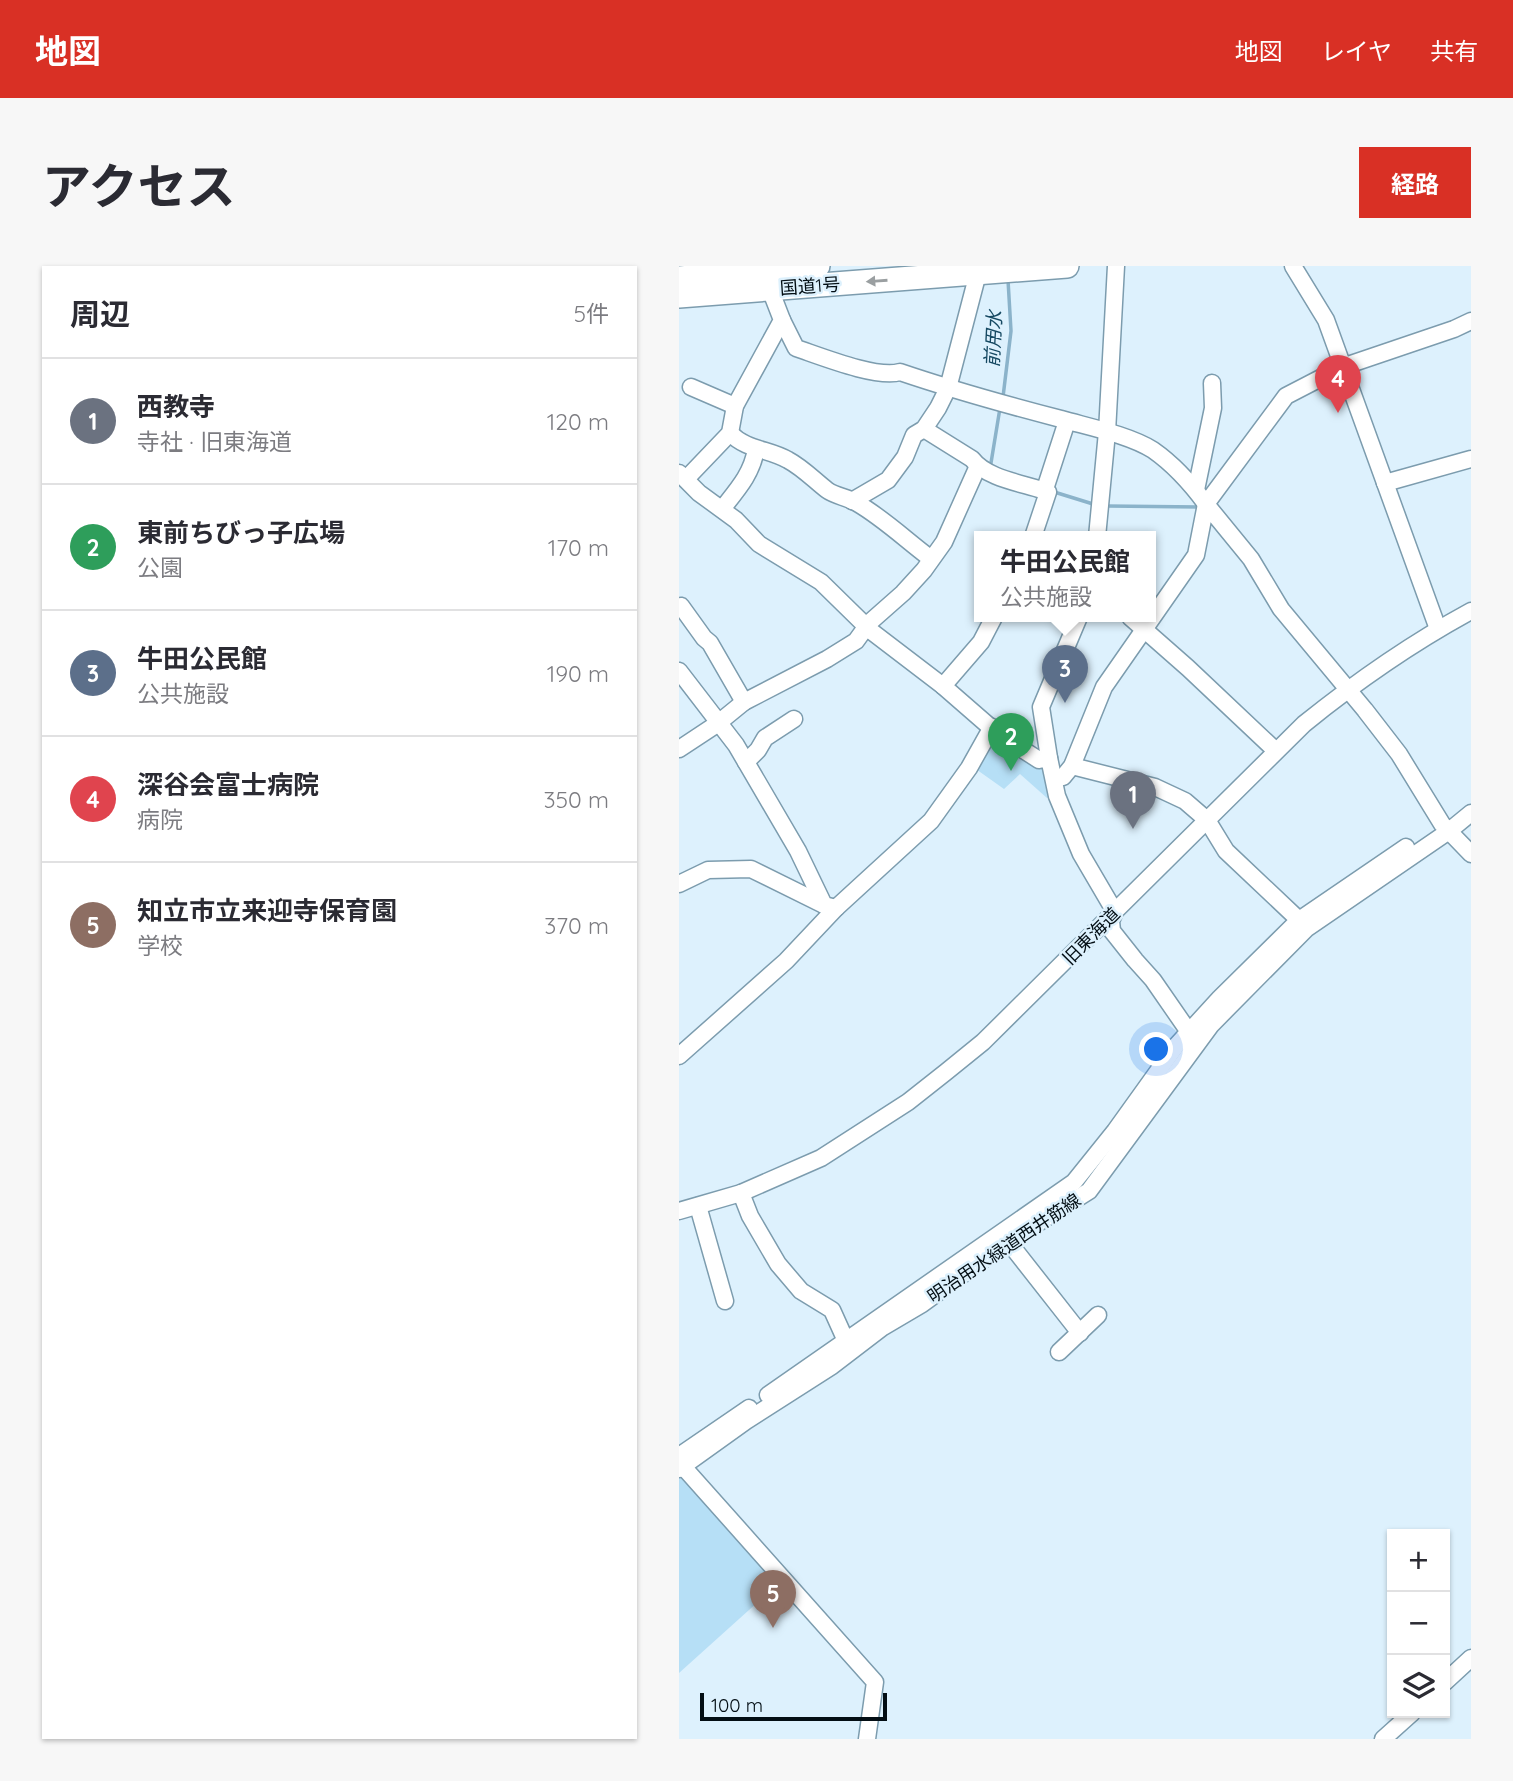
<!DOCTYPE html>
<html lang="ja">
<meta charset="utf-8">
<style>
:root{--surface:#fff;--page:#f7f7f7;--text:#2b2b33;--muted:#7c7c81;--line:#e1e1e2;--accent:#d93025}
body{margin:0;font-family:Quicksand,"Noto Sans JP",sans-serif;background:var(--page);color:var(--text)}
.controls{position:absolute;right:21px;bottom:21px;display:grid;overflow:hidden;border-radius:0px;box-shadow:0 2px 5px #0004}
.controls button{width:63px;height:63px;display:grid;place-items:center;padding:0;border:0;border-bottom:2px solid var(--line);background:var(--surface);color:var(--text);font:35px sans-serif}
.scale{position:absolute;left:21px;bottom:18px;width:187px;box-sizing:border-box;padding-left:7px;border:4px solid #030e14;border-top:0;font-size:19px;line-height:24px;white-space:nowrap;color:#030e14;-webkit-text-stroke:5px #ddf1fd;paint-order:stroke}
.you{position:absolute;left:478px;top:784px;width:24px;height:24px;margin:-18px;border:5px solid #fff;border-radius:50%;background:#1a73e8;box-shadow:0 0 0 10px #1a73e833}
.badge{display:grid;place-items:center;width:46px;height:46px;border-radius:50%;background:var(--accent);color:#fff;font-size:23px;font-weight:700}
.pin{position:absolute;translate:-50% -58px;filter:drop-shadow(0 2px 4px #0008)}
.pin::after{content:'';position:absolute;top:37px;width:24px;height:21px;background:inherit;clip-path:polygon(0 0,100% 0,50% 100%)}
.popup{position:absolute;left:295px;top:265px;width:182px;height:91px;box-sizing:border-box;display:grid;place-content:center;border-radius:0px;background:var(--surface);filter:drop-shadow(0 2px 5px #0005);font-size:23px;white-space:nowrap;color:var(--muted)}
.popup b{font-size:26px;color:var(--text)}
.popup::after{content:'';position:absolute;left:50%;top:100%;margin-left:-14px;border:14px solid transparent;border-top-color:var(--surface)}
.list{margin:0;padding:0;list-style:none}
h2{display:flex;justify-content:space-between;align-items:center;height:91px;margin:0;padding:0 28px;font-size:30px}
h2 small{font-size:23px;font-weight:400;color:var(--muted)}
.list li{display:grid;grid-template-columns:46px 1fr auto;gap:21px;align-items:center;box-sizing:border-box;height:126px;padding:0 28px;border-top:2px solid var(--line)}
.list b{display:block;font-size:26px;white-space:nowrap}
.list p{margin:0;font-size:23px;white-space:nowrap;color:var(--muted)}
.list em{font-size:23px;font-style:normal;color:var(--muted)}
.icon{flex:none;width:38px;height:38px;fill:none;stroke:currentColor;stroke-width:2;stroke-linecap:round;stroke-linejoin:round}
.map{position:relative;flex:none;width:792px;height:1473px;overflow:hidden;border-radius:0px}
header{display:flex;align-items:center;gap:42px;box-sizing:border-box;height:98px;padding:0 35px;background:var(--accent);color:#fff}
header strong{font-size:33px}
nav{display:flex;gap:38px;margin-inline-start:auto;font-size:24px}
.intro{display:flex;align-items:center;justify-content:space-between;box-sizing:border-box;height:168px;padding:0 42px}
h1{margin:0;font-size:49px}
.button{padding:18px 32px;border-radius:0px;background:var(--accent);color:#fff;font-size:24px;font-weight:700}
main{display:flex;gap:42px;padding:0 42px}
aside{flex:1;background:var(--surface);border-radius:0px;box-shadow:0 2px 5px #0004}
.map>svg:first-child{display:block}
.green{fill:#b6dff6}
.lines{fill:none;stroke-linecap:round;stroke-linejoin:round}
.stream{stroke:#8bb3ca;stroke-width:3.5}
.minor-casing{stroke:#7c9cae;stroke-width:19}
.highway-casing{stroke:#7c9cae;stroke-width:26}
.minor{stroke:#fff;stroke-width:16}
.highway{stroke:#fff;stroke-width:23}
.oneway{fill:#9a9fa1}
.labels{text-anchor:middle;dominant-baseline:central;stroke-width:5;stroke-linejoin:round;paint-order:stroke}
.street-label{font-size:18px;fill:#030e14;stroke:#ddf1fd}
.water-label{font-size:19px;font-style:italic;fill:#164962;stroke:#ddf1fd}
</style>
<header>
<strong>地図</strong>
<nav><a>地図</a><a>レイヤ</a><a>共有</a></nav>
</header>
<div class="intro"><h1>アクセス</h1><a class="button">経路</a></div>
<main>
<aside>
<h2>周辺<small>5件</small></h2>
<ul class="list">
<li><span class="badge" style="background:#6b7280">1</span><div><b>西教寺</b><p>寺社 · 旧東海道</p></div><em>120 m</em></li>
<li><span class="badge" style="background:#2e9e5b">2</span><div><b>東前ちびっ子広場</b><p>公園</p></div><em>170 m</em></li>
<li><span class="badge" style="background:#5c6f8a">3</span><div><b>牛田公民館</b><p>公共施設</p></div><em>190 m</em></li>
<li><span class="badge" style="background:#e0444e">4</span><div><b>深谷会富士病院</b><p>病院</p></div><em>350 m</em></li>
<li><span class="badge" style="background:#8d6e63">5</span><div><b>知立市立来迎寺保育園</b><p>学校</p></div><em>370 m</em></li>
</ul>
</aside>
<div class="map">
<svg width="792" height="1473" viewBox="0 0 792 1473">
<rect width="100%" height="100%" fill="#ddf1fd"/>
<g class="green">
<path d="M314,473L363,502L367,508L372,529L368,532L341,508L325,523L294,501Z"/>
<path d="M2,1208L100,1317L0,1407V1209Z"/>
</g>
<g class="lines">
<g class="stream">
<path d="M324,131L332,65L329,14"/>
<path d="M311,203L321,142"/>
<path d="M372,225L414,238"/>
<path d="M428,240L520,241"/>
</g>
<g class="minor-casing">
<g id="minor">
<path d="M614,0L647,54L759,363"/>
<path d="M103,54L117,82C141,90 198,113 221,106C274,124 328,139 382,153C410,161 450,169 474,184C494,198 513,219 527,238L607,130L663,101L775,63L792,55"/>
<path d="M12,121L56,140"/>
<path d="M245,163L293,193C307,212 342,217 363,224"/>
<path d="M51,167C67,184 90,183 109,194C124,202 135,214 148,224C156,230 168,231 178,237C204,252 227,274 251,292"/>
<path d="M0,207L20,227L57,254L80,278L142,316L192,365L264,420L318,467L360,494L370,492L378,530L402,588L436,646L432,655L433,665L456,694L474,714L510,766"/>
<path d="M7,213L51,167L56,140L103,54L91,23"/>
<path d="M706,217L792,193"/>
<path d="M367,220L388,155"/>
<path d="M517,224L534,142L533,117"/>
<path d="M173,235L209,214L226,191L235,169L245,163L259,142L269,122L299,7"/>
<path d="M43,243C58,224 73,208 77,183"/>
<path d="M354,271L369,226"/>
<path d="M418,271L428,166L437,0"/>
<path d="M2,340L25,372L31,377L65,436"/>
<path d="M451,351L509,402L597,485"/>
<path d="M0,405L57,479L119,585L145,639L157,642"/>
<path d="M264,420L302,376L315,351"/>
<path d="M0,483L38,458L65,436L148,393L177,375L190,357L224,327L245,304L265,276L299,200"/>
<path d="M370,492L362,441L400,351"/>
<path d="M67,496L79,484L86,472L115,453"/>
<path d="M393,500L476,521L506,535L528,554L547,585L620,654"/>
<path d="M375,513L384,511L393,500L425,421L517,289L527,238L572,293L602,343L686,444L720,488L763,558L792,588"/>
<path d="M0,618L29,604L72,603L145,639"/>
<path d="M0,790L107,695L157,642L252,555L290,502L313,461"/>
<path d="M62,927L71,950L99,998L122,1025L153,1044L167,1075"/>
<path d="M19,940L46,1035"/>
<path d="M0,945L62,927L142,892L229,836L267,806L304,776L625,458C677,416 733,377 792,345"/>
<path d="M324,969L401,1067"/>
<path d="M380,1086L419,1049"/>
<path d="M89,1129L395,916L436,865L497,780L541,732L620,654L727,581"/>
<path d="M0,1190L70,1142"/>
<path d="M0,1196L196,1416L188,1473"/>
<path d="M0,1203L67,1155L153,1100L204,1061L243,1038L327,977L410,925L532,759L627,663L770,565L792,547"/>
<path d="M766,1416L792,1392"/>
<path d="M704,1473L733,1447"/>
</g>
</g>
<g class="highway-casing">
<g id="highway">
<path d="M0,12L139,0"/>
<path d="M0,30L388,0"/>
</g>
</g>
<use href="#minor" class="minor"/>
<use href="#highway" class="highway"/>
</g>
<defs><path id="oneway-solid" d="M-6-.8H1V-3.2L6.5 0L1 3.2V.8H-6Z" transform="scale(1.75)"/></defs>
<use class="oneway" href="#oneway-solid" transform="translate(198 15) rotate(176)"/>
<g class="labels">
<g class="street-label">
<text transform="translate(131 20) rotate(-4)">国道1号</text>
<text transform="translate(412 670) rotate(-45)">旧東海道</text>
<text transform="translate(325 982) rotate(-34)">明治用水緑道西井筋線</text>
</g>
<g class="water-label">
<text transform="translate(314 73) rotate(-87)">前用水</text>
</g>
</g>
</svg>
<div class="controls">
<button>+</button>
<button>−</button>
<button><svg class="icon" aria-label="layers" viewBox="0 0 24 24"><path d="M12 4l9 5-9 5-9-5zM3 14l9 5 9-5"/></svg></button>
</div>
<div class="scale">100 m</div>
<div class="you"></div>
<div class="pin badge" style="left:454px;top:563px;background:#6b7280">1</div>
<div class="pin badge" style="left:332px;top:505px;background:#2e9e5b">2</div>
<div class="pin badge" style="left:386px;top:437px;background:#5c6f8a">3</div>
<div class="popup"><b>牛田公民館</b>公共施設</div>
<div class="pin badge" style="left:659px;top:147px;background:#e0444e">4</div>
<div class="pin badge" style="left:94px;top:1362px;background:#8d6e63">5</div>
</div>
</main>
